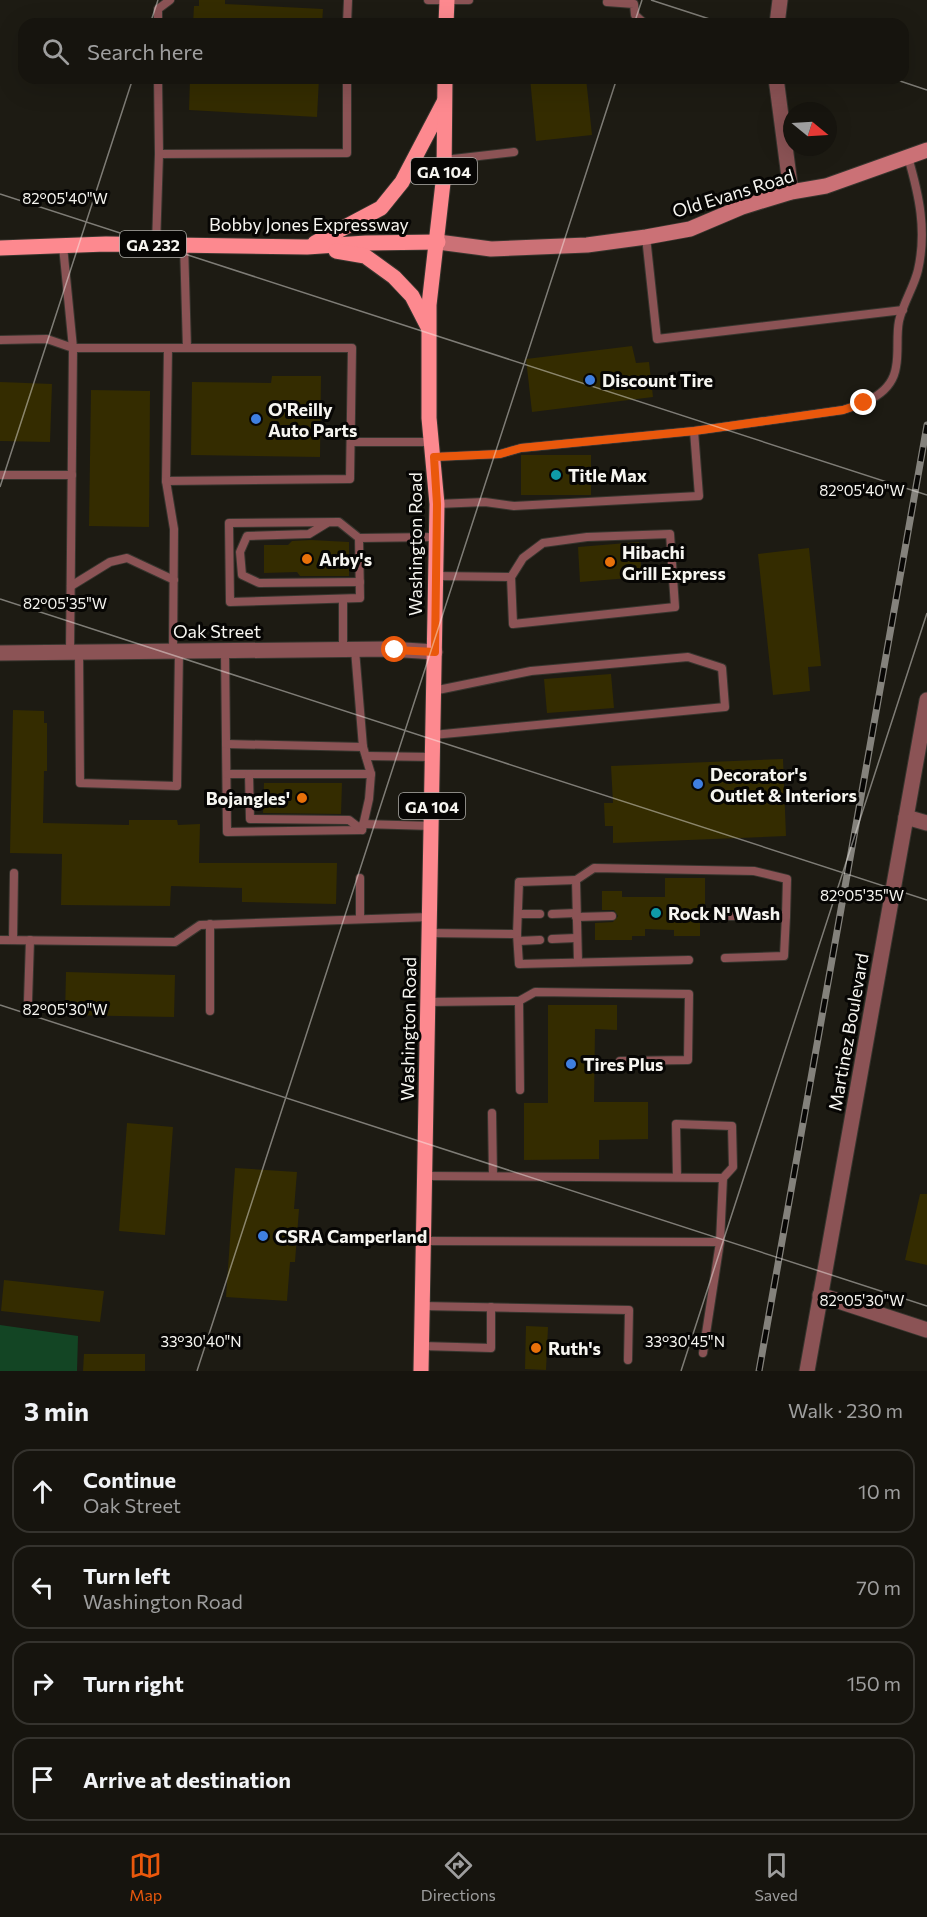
<!DOCTYPE html>
<meta charset="utf-8">
<style>
:root{--surface:#16140e;--page:#23211c;--text:#f1f3f6;--muted:#9e9e9e;--line:#35332e;--accent:#ea580c}
body{margin:0;font-family:Commissioner,sans-serif;background:var(--page);color:var(--text)}
.compass{position:absolute;left:783px;top:102px;width:54px;height:54px;border-radius:50%;background:var(--surface);box-shadow:0 6px 24px #0002;rotate:108deg}
.stop{position:absolute;width:18px;height:18px;margin:-14px;border:4px solid #ea580c;border-radius:50%;background:#fff}
.stop.end{background:#ea580c;border-color:#fff;box-shadow:0 2px 6px #0008}
.list{margin:0;padding:0;list-style:none}
h2{display:flex;justify-content:space-between;align-items:center;height:78px;margin:0;padding:0 24px;font-size:26px}
h2 small{font-size:20px;font-weight:400;color:var(--muted)}
.list li{display:grid;grid-template-columns:39px 1fr auto;gap:18px;align-items:center;box-sizing:border-box;height:84px;margin:0 12px 12px;padding:0 12px;border:2px solid var(--line);border-radius:18px}
.list b{display:block;font-size:22px;white-space:nowrap}
.list p{margin:0;font-size:20px;white-space:nowrap;color:var(--muted)}
.list em{font-size:20px;font-style:normal;color:var(--muted)}
.icon{flex:none;width:33px;height:33px;fill:none;stroke:currentColor;stroke-width:2;stroke-linecap:round;stroke-linejoin:round}
.map{position:relative;flex:none;width:927px;height:1371px;overflow:hidden}
.search{position:absolute;background:var(--surface);box-shadow:0 6px 24px #0002;left:18px;right:18px;top:18px;height:66px;display:flex;align-items:center;gap:15px;box-sizing:border-box;padding:0 21px;border-radius:18px;color:var(--muted);font-size:22px}
.sheet{height:462px;background:var(--surface)}
nav{display:flex;justify-content:space-around;align-items:center;box-sizing:border-box;height:84px;border-top:2px solid var(--line);background:var(--surface);font-size:16px;color:var(--muted)}
nav a{display:grid;justify-items:center;gap:3px}
nav .on{color:var(--accent)}
.map>svg:first-child{display:block}
.green{fill:#134524}
.building{fill:#342c00}
.lines{fill:none;stroke-linecap:round;stroke-linejoin:round}
.lane-casing{stroke:#37352e;stroke-width:10}
.street-casing{stroke:#37352e;stroke-width:17}
.secondary-casing{stroke:#37352e;stroke-width:17}
.primary-casing{stroke:#37352e;stroke-width:17}
.lane{stroke:#8b5355;stroke-width:8}
.street{stroke:#8b5355;stroke-width:15}
.secondary{stroke:#cb7176;stroke-width:15}
.primary{stroke:#fd898f;stroke-width:15}
.rail-casing{stroke:#84827c;stroke-width:7}
.rail{stroke:#070604;stroke-width:4.5;stroke-dasharray:14;stroke-linecap:butt}
.route{stroke:#ea580c;stroke-width:8}
.ticks{fill:none;stroke:#f6f5f0;stroke-width:1.5;stroke-opacity:0.45}
.shop-dot{fill:#3f7fe0;stroke:#070604;stroke-width:2}
.culture-dot{fill:#0f9aa8;stroke:#070604;stroke-width:2}
.food-dot{fill:#e8710a;stroke:#070604;stroke-width:2}
.labels{text-anchor:middle;dominant-baseline:central;stroke-width:6;stroke-linejoin:round;paint-order:stroke}
.shield{fill:#070604;stroke:#aeada9;stroke-width:1.5}
.shield-label{font-size:16px;font-weight:bold;fill:#f6f5f0}
.street-label{font-size:18px;fill:#f6f5f0;stroke:#070604}
.poi-label{font-size:18px;font-weight:bold;fill:#f6f5f0;stroke:#070604;text-anchor:start}
.ticks-label{font-size:15px;text-anchor:middle;fill:#f6f5f0;stroke:#070604;stroke-width:6;stroke-linejoin:round;paint-order:stroke}
</style>
<div class="map">
<svg width="927" height="1371" viewBox="0 0 927 1371">
<rect width="100%" height="100%" fill="#1d1b13"/>
<path class="green" d="M0,1325L78,1336L77,1371H0Z"/>
<g class="building">
<path d="M199,0H225V4L323,9L322,24H193L194,6H199Z"/>
<path d="M190,78H319L317,117L189,110Z"/>
<path d="M530,78H586L592,135L536,141Z"/>
<path d="M632,346L636,363L649,362L653,397L532,412L526,359Z"/>
<path d="M272,376H321L320,457L191,455L192,382L271,383Z"/>
<path d="M0,382L52,384L50,442L0,441Z"/>
<path d="M91,390L150,391L149,527L89,526Z"/>
<rect x="521" y="455" width="70" height="40"/>
<path d="M311,540L349,542V576H300L297,572L264,573V545H288L292,541Z"/>
<path d="M639,542L642,577L580,582L578,547Z"/>
<path d="M809,548L821,666L808,667L810,691L773,695L758,554Z"/>
<path d="M611,674L614,708L547,713L544,679Z"/>
<path d="M13,710L44,711V723H47V771H44L43,823L129,825V820H177L178,825L200,824L199,863H337L336,904L242,902V888L171,886L170,906L61,905L62,854L10,853Z"/>
<path d="M783,759L786,836L613,843V826H605L604,803H613L611,766Z"/>
<path d="M264,783H342L341,814L263,813Z"/>
<path d="M665,878H705V907H700V936H674V930L645,929V936H632V940H595V923L613,922L618,916L614,910H602V891H622V897H665Z"/>
<path d="M66,972L175,975L174,1017L65,1015Z"/>
<path d="M548,1005H617V1030L595,1029L594,1102H648V1139L599,1140V1159L524,1160V1103H548Z"/>
<path d="M127,1123L173,1127L165,1235L119,1231Z"/>
<path d="M235,1168L297,1172L294,1209H299L295,1262H290L287,1301L226,1297Z"/>
<path d="M920,1194H927V1265L905,1260Z"/>
<path d="M4,1280L104,1291L100,1322L1,1311Z"/>
<path d="M526,1326L548,1327L546,1370L525,1369Z"/>
<path d="M84,1354H145V1371H83Z"/>
</g>
<g class="lines">
<g class="lane-casing">
<g id="lane">
<path d="M428,0H469"/>
<path d="M607,2L634,4L635,15L645,24"/>
<path d="M158,24V9L170,0"/>
<path d="M347,24L348,0"/>
<path d="M159,154L347,153V78"/>
<path d="M444,160L514,152"/>
<path d="M646,237L657,339L903,310"/>
<path d="M184,244L187,348"/>
<path d="M156,245L159,154L158,78"/>
<path d="M63,246L73,348L70,652"/>
<path d="M0,340L47,339L73,348H352L350,479L166,481L168,348"/>
<path d="M351,442H432"/>
<path d="M434,457L500,454L521,448L694,431L843,410C865,403 892,394 896,367C899,352 896,336 899,321C903,303 914,287 918,270C927,230 919,195 908,157"/>
<path d="M0,475H72"/>
<path d="M166,481L174,529L173,651"/>
<path d="M437,504L485,502L514,506L699,496L694,431"/>
<path d="M327,523L309,534L247,536L240,552L242,575L259,583L360,582"/>
<path d="M670,534L675,607L513,624L511,577L523,558L543,543L587,537Z"/>
<path d="M359,538L360,598L230,602L229,523L339,522L359,538L437,537"/>
<path d="M436,576L511,577"/>
<path d="M71,586L110,562L127,558L174,580"/>
<path d="M343,599V650"/>
<path d="M225,651L227,832L362,830L369,799L371,774L363,747L355,650"/>
<path d="M79,652L80,783L177,786L179,651"/>
<path d="M433,691L531,671L688,657L722,668L725,707L433,735"/>
<path d="M226,744L363,747"/>
<path d="M366,756L433,757"/>
<path d="M227,774H371"/>
<path d="M249,774L250,819L349,820L362,830"/>
<path d="M363,824L432,826"/>
<path d="M518,914H540"/>
<path d="M552,914L576,913"/>
<path d="M723,916H786L784,956L725,958"/>
<path d="M576,917L612,916"/>
<path d="M360,919V878"/>
<path d="M429,933L517,934L519,964L689,960"/>
<path d="M517,934L519,882L576,880"/>
<path d="M552,939L576,938"/>
<path d="M0,940L175,942L200,925L430,917"/>
<path d="M13,940L14,873"/>
<path d="M518,941L540,940"/>
<path d="M578,962L576,880L594,868L754,871L787,879L786,916"/>
<path d="M28,1001L30,940"/>
<path d="M519,1001L535,992L689,994L688,1060L620,1061"/>
<path d="M428,1002L519,1001L520,1090"/>
<path d="M210,1011V924"/>
<path d="M492,1113L493,1176"/>
<path d="M677,1177L676,1124L732,1126L733,1167L723,1178"/>
<path d="M424,1241L720,1242L723,1178L425,1176"/>
<path d="M422,1306L629,1310L628,1360"/>
<path d="M422,1346L491,1348V1307"/>
<path d="M703,1353L720,1242"/>
</g>
</g>
<g class="street-casing">
<g id="street">
<path d="M777,24L780,0"/>
<path d="M776,78L791,192"/>
<path d="M0,653L389,649L435,652"/>
<path d="M906,817L927,823"/>
<path d="M820,1295L927,1330"/>
<path d="M807,1371L927,700"/>
</g>
</g>
<g class="secondary-casing">
<path id="secondary" d="M438,242L491,249L587,245L646,237L690,229L742,207L791,192L826,186L927,150"/>
</g>
<g class="primary-casing">
<g id="primary">
<path d="M446,24L447,0"/>
<path d="M315,243L381,208L402,182L444,102"/>
<path d="M0,248L106,244L307,247L366,243L438,242"/>
<path d="M336,251L365,256L394,277L412,296L428,327"/>
<path d="M421,1371L437,504L429,418V305L444,174L445,78"/>
</g>
</g>
<use href="#lane" class="lane"/>
<use href="#street" class="street"/>
<use href="#secondary" class="secondary"/>
<use href="#primary" class="primary"/>
<g class="rail-casing">
<path id="rail" d="M759,1371L927,425"/>
</g>
<use href="#rail" class="rail"/>
</g>
<g class="lines">
<path class="route" d="M395,650L435,652L437,504L434,457L500,454L521,448L694,431L843,410L864,403"/>
</g>
<path class="ticks" d="M651,0L725,24M150,24L158,0M634,24L642,0M891,78L927,90M0,194L927,495M0,487L133,78M0,599L927,900M0,1005L927,1306M197,1371L617,78M681,1371L927,613"/>
<g class="shop-dot">
<circle cx="590" cy="380" r="6"/>
<circle cx="256" cy="419" r="6"/>
<circle cx="698" cy="784" r="6"/>
<circle cx="571" cy="1064" r="6"/>
<circle cx="263" cy="1236" r="6"/>
</g>
<g class="culture-dot">
<circle cx="556" cy="475" r="6"/>
<circle cx="656" cy="913" r="6"/>
</g>
<g class="food-dot">
<circle cx="307" cy="559" r="6"/>
<circle cx="610" cy="562" r="6"/>
<circle cx="302" cy="798" r="6"/>
<circle cx="536" cy="1348" r="6"/>
</g>
<g class="labels">
<g class="shield">
<rect x="411" y="158" width="66" height="26" rx="4.5"/>
<rect x="120" y="231" width="66" height="26" rx="4.5"/>
<rect x="399" y="793" width="66" height="26" rx="4.5"/>
</g>
<g class="shield-label">
<text x="444" y="171">GA 104</text>
<text x="153" y="244">GA 232</text>
<text x="432" y="806">GA 104</text>
</g>
<g class="street-label">
<text transform="translate(733 193) rotate(-17)">Old Evans Road</text>
<text x="309" y="224">Bobby Jones Expressway</text>
<text transform="translate(415 544) rotate(-90)">Washington Road</text>
<text x="217" y="631">Oak Street</text>
<text transform="translate(408 1029) rotate(-89)">Washington Road</text>
<text transform="translate(848 1032) rotate(-80)">Martinez Boulevard</text>
</g>
<g class="poi-label">
<text x="602" y="380">Discount Tire</text>
<text x="268" y="409">O'Reilly<tspan x="268" dy="21">Auto Parts</tspan></text>
<text x="568" y="475">Title Max</text>
<text x="622" y="552">Hibachi<tspan x="622" dy="21">Grill Express</tspan></text>
<text x="319" y="559">Arby's</text>
<text x="710" y="774">Decorator's<tspan x="710" dy="21">Outlet &amp; Interiors</tspan></text>
<text x="290" y="798" text-anchor="end">Bojangles'</text>
<text x="668" y="913">Rock N' Wash</text>
<text x="583" y="1064">Tires Plus</text>
<text x="275" y="1236">CSRA Camperland</text>
<text x="548" y="1348">Ruth's</text>
</g>
</g>
<g class="ticks-label">
<text x="65" y="204">82°05'40"W</text>
<text x="862" y="496">82°05'40"W</text>
<text x="65" y="609">82°05'35"W</text>
<text x="862" y="901">82°05'35"W</text>
<text x="65" y="1015">82°05'30"W</text>
<text x="862" y="1306">82°05'30"W</text>
<text x="685" y="1347">33°30'45"N</text>
<text x="201" y="1347">33°30'40"N</text>
</g>
</svg>
<svg class="compass" viewBox="-18 -18 36 36"><path d="M0-13l5 13h-10z" fill="#e53935"/><path d="M0 13l5-13h-10z" fill="#9e9e9e"/></svg>
<div class="stop" style="left:395px;top:650px"></div>
<div class="stop end" style="left:864px;top:403px"></div>
<div class="search"><svg class="icon" aria-label="search" viewBox="0 0 24 24"><circle cx="10" cy="10" r="6"/><path d="M15 15l6 6"/></svg>Search here</div>
</div>
<section class="sheet">
<h2>3 min<small>Walk · 230 m</small></h2>
<ul class="list">
<li><svg class="icon" aria-label="ahead" viewBox="0 0 24 24"><path d="M12 20V5M6 11l6-6 6 6"/></svg><div><b>Continue</b><p>Oak Street</p></div><em>10 m</em></li>
<li><svg class="icon" aria-label="left" viewBox="0 0 24 24"><path d="M17 20v-9H6M10 6l-5 5 5 5"/></svg><div><b>Turn left</b><p>Washington Road</p></div><em>70 m</em></li>
<li><svg class="icon" aria-label="right" viewBox="0 0 24 24"><path d="M7 20v-9h11M14 6l5 5-5 5"/></svg><div><b>Turn right</b></div><em>150 m</em></li>
<li><svg class="icon" aria-label="arrive" viewBox="0 0 24 24"><path d="M6 21V4h12l-3 4 3 4H6"/></svg><div><b>Arrive at destination</b></div></li>
</ul>
</section>
<nav>
<a class="on"><svg class="icon" aria-label="map" viewBox="0 0 24 24"><path d="M3 6l6-2 6 2 6-2v14l-6 2-6-2-6 2zM9 4v14M15 6v14"/></svg>Map</a>
<a><svg class="icon" aria-label="directions" viewBox="0 0 24 24"><path d="M12 3l9 9-9 9-9-9zM9 14v-3h6M13 9l2 2-2 2"/></svg>Directions</a>
<a><svg class="icon" aria-label="saved" viewBox="0 0 24 24"><path d="M7 4h10v16l-5-4-5 4z"/></svg>Saved</a>
</nav>
